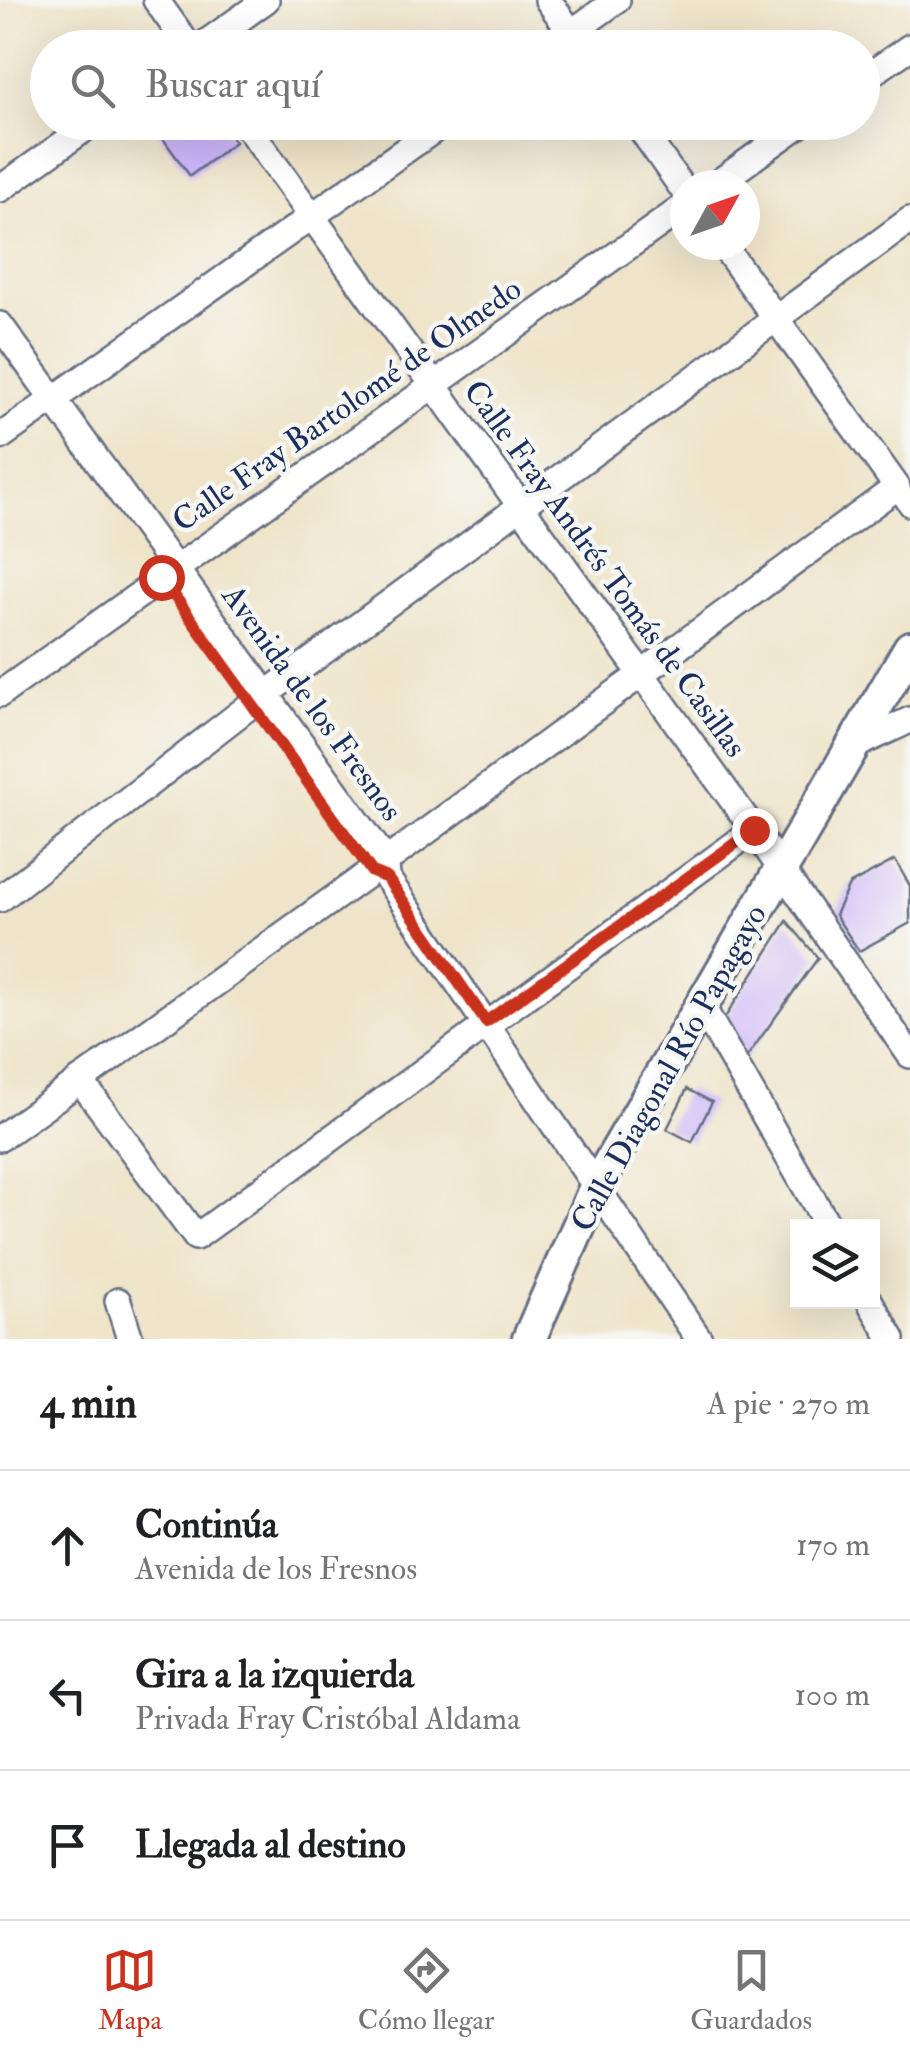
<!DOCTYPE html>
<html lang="es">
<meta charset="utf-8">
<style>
:root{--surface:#fff;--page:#f6f6f6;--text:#202124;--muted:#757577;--line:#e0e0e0;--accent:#c8321e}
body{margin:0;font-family:"IM FELL Double Pica",serif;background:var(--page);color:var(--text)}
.controls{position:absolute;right:30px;bottom:30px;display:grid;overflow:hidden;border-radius:0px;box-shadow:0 10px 40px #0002}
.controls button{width:90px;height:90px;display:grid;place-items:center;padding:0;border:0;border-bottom:2px solid var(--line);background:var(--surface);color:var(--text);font:50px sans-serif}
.compass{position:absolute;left:670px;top:170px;width:90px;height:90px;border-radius:50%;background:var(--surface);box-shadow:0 10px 40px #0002;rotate:50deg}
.stop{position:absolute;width:30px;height:30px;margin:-22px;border:8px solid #c8321e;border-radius:50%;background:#fff}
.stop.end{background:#c8321e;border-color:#fff;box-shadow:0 2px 10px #0008}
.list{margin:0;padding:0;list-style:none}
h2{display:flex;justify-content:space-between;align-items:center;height:130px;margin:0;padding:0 40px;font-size:42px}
h2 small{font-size:32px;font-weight:400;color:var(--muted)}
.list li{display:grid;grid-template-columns:65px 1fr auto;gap:30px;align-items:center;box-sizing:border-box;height:150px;padding:0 40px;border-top:2px solid var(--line)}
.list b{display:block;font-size:38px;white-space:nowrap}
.list p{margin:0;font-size:32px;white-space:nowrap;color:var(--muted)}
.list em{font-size:32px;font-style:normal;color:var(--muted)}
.icon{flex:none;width:55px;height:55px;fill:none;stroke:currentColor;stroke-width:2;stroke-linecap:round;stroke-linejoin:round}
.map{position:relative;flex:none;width:910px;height:1339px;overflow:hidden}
.search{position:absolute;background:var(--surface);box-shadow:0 10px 40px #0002;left:30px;right:30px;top:30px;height:110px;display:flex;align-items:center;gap:25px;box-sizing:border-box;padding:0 35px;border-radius:55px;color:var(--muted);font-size:38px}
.sheet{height:580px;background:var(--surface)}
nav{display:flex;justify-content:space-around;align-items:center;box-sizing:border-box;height:140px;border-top:2px solid var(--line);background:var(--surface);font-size:28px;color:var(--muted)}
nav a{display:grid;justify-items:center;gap:5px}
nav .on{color:var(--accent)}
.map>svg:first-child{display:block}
.building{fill:#cab1fa}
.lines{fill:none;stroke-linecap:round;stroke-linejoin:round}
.pedestrian-casing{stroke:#656e83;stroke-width:25}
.minor-casing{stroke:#656e83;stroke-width:30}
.tertiary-casing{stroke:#656e83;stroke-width:38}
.pedestrian{stroke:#fff;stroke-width:20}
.minor{stroke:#fff;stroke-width:25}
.tertiary{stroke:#fff;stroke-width:32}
.route{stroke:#c8321e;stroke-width:12}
.labels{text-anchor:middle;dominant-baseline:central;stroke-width:9;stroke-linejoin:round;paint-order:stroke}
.street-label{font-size:32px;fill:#1b2f5e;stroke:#f6f6f2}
</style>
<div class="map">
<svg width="910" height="1339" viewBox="0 0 910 1339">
<rect width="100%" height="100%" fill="#f6f6f2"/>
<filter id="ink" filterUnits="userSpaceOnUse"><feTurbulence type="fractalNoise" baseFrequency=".01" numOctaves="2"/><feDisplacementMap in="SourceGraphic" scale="20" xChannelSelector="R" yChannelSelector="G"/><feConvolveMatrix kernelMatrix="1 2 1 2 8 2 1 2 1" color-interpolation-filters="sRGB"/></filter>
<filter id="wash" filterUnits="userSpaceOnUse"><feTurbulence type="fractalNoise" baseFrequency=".0048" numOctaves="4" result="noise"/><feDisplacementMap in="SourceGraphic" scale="40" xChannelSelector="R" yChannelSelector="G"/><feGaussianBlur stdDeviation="2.25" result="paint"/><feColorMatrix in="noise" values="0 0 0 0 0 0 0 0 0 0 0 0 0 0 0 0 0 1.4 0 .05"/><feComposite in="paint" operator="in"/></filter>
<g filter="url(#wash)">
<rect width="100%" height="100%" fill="#efe4c9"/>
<g id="blocks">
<g class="building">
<path d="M151,122H201L203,125L220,122L235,142L190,176Z"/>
<path d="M895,860L910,886V923L859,951L835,915L849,885Z"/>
<path d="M787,921L818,958L746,1058L724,1019Z"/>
<path d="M687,1089L712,1102L692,1142L667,1129Z"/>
</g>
</g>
</g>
<g filter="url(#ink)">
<use href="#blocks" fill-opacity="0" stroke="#656e83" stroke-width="2.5"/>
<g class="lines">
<g class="pedestrian-casing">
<path id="pedestrian" d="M897,487L910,506"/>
</g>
<g class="minor-casing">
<g id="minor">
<path d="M156,0L190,48"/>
<path d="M548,0L582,48"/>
<path d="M199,48L266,0"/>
<path d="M550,48L617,0"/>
<path d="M862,80L910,47"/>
<path d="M244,122L754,830L910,1055"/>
<path d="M636,122L685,192"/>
<path d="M715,185L803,122"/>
<path d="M0,189L94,122"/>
<path d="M0,325L386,861L387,878L699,1339"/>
<path d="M0,437L445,122"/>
<path d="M0,694L685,206"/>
<path d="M852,747L910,720"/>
<path d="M0,899L252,704L910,220"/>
<path d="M701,1005L828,1226"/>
<path d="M80,1080L196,1237L754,830"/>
<path d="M0,1138L386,861L897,487L723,245"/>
<path d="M118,1301L130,1339"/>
<path d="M870,1302L892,1339"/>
</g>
</g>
<g class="tertiary-casing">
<path id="tertiary" d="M529,1339L597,1185L910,648"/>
</g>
<use href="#pedestrian" class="pedestrian"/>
<use href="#minor" class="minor"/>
<use href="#tertiary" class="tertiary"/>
</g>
</g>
<g class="lines" filter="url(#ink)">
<path class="route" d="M161,577L372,872L387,878L486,1022L754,830"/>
</g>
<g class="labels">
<g class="street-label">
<text transform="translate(347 405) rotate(-35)">Calle Fray Bartolomé de Olmedo</text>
<text transform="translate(605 569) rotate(54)">Calle Fray Andrés Tomás de Casillas</text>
<text transform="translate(312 703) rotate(54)">Avenida de los Fresnos</text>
<text transform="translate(669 1068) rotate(-61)">Calle Diagonal Río Papagayo</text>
</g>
</g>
</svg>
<div class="controls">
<button><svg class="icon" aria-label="layers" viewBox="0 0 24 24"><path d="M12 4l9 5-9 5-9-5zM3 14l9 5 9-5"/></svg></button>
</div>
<svg class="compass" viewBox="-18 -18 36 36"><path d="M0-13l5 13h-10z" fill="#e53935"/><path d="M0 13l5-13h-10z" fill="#757577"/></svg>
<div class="stop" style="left:161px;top:577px"></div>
<div class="stop end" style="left:754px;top:830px"></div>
<div class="search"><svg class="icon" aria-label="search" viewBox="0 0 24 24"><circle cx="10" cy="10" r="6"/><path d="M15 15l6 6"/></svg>Buscar aquí</div>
</div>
<section class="sheet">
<h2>4 min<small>A pie · 270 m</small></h2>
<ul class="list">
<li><svg class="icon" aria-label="ahead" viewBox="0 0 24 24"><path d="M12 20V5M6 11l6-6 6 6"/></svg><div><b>Continúa</b><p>Avenida de los Fresnos</p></div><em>170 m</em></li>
<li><svg class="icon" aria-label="left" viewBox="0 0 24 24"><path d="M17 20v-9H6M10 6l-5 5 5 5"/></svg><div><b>Gira a la izquierda</b><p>Privada Fray Cristóbal Aldama</p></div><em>100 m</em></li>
<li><svg class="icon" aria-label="arrive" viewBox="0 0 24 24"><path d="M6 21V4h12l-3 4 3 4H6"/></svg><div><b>Llegada al destino</b></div></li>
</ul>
</section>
<nav>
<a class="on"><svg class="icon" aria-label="map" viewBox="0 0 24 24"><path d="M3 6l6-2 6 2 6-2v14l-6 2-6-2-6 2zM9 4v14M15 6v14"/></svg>Mapa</a>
<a><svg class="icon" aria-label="directions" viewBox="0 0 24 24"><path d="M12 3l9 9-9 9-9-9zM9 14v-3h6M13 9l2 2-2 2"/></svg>Cómo llegar</a>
<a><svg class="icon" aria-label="saved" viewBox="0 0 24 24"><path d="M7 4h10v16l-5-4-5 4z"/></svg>Guardados</a>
</nav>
